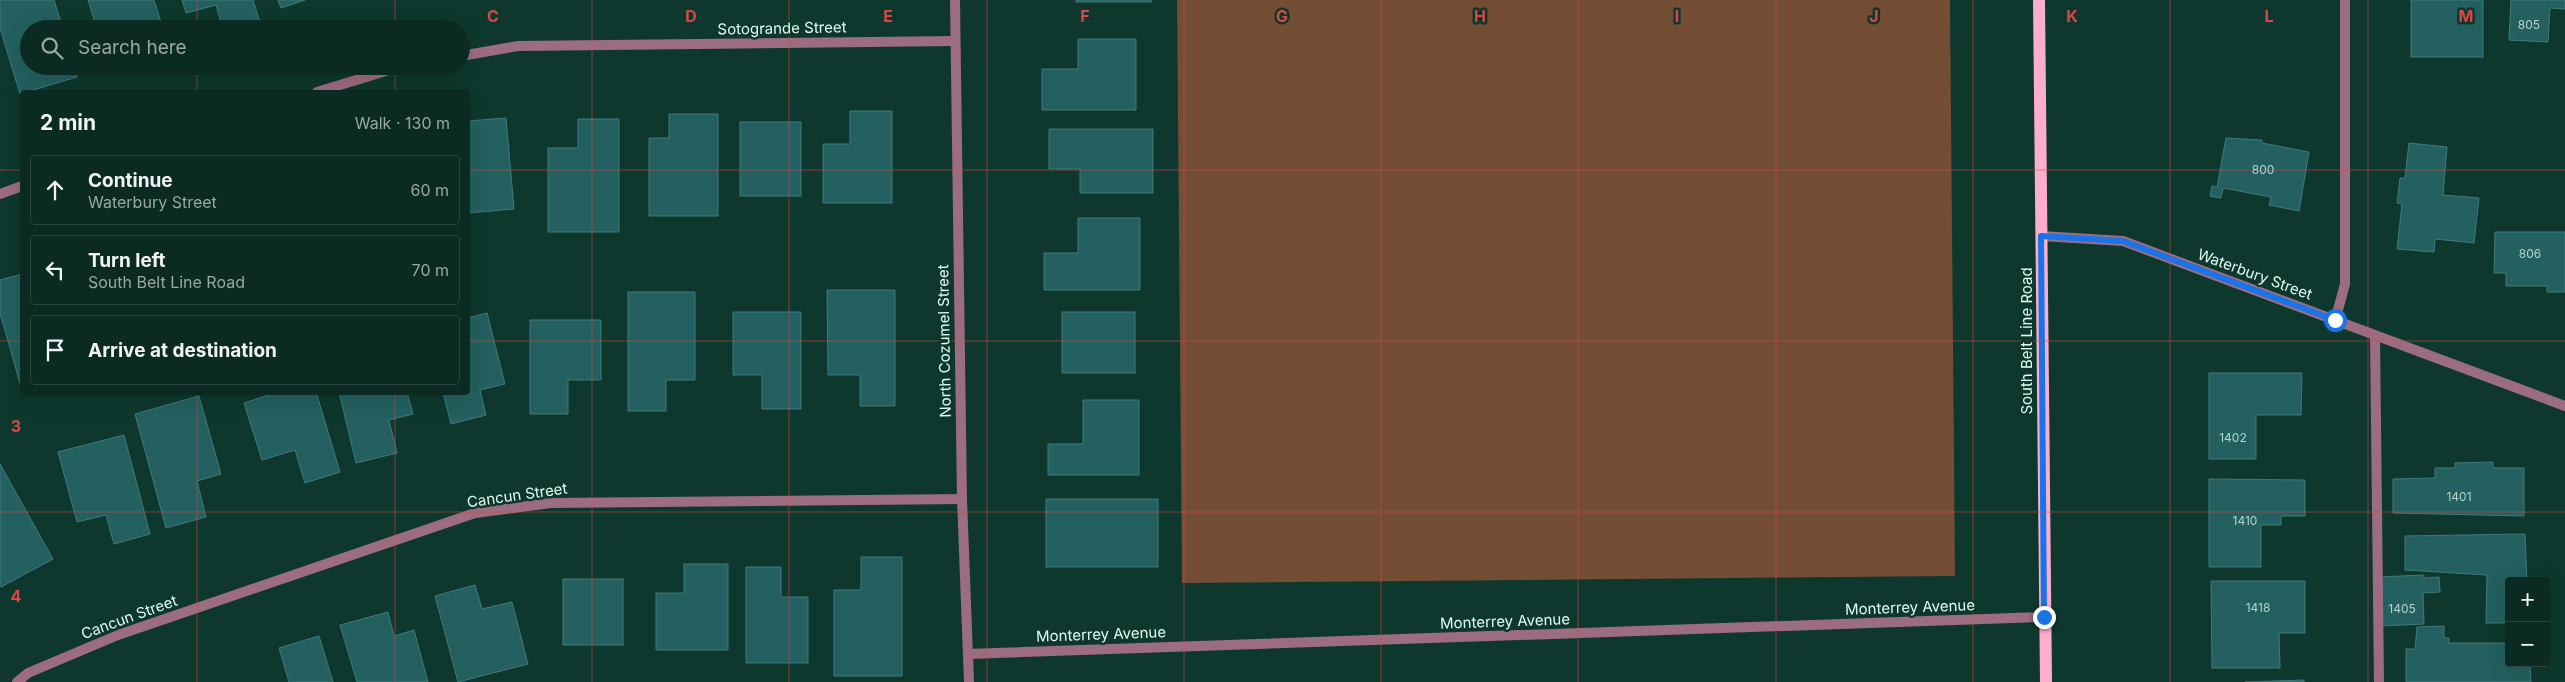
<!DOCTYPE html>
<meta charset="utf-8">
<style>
:root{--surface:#0a2a22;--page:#13322a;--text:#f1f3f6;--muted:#99a7a5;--line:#2a4640}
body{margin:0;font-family:Inter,sans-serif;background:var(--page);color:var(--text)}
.controls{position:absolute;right:15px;bottom:15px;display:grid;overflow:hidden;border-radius:5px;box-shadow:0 5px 20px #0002}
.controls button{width:45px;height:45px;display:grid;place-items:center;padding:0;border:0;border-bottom:1px solid var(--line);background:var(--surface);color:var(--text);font:25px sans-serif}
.stop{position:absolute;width:15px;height:15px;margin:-11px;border:4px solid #1a73e8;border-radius:50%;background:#fff}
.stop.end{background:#1a73e8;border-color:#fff;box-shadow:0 1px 5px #0008}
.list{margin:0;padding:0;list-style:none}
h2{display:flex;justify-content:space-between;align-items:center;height:65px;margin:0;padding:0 20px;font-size:21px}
h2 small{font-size:16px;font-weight:400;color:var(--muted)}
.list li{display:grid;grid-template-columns:32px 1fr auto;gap:15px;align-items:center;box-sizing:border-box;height:70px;margin:0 10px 10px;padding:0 10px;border:1px solid var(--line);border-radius:5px}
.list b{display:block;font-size:19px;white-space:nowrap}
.list p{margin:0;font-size:16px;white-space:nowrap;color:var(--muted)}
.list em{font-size:16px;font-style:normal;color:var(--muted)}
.icon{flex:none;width:28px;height:28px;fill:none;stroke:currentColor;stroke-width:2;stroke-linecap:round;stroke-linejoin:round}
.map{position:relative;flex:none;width:2565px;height:682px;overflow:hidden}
.search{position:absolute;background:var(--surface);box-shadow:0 5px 20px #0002;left:20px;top:20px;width:450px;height:55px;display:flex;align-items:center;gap:12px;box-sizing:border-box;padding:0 18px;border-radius:28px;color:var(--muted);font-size:19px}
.panel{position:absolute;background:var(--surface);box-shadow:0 5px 20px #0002;left:20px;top:90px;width:450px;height:305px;border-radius:5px}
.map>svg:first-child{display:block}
.green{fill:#744d35}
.building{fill:#23605f;stroke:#407b7a}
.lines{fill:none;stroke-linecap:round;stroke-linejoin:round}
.service{stroke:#9c6c80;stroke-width:10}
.minor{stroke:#9c6c80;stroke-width:10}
.primary{stroke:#fdaecf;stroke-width:12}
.route{stroke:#1a73e8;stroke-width:6}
.grid{fill:none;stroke:#d84846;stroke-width:1;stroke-opacity:0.55}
.labels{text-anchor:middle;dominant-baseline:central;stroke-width:5;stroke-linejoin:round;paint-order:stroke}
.number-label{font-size:12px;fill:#b1d4cd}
.street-label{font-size:15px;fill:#e0fbf2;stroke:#0e382d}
.grid-label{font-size:16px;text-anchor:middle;font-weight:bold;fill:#d84846;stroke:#0e382d;stroke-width:5;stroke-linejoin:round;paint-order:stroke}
</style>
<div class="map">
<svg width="2565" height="682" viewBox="0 0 2565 682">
<rect width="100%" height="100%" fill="#0e382d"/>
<path class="green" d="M1177,0H1950L1955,576L1182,583Z"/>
<g class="building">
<path d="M0,0H54L63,29H29V66H74L77,77L20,94L0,28Z"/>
<path d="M88,0H154L161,22L139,29H97Z"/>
<path d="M182,0H253L261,25L247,29H223L216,5L186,13Z"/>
<path d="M278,0H305L281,8Z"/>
<rect x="1076" y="0" width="75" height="2"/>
<rect x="2411" y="0" width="72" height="57"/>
<path d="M2511,0H2565V9L2550,8L2548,42L2509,40Z"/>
<path d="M1078,39H1136V110H1042V69H1078Z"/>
<path d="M850,111H892V203H823V144H850Z"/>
<path d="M669,114H718V216H649V138H669Z"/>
<path d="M506,118L514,209L468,213V121Z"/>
<path d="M578,119H619V232H548V148H578Z"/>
<rect x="740" y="122" width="61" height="74"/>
<path d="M1049,129H1153V193H1080V169H1049Z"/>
<path d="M2226,138L2262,140V143L2309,152L2299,211L2269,205L2271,197L2223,188L2221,198L2210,196L2212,186L2217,187Z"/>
<path d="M2409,143L2447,147L2443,195L2479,198L2474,243L2435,239L2434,252L2397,249L2402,204L2397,203L2400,178H2405Z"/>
<path d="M1078,218H1140V290H1044V253H1078Z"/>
<path d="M2495,232H2565V292H2547V286H2506V273H2494Z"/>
<path d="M22,274V392H29L23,394L0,313V280Z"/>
<path d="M827,290H895V406H860V375H828Z"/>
<path d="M628,292H695V380H666V411H628Z"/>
<path d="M733,312H801V409H762V375H733Z"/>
<rect x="1062" y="312" width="73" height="61"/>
<path d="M487,313L505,384L480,390L486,415L451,424L443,392H468V318Z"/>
<path d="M530,320H601V380H568V414H530Z"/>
<path d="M2209,373H2302L2301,415H2256V459H2209Z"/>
<path d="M278,392H316L340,472L305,483L295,450L262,460L244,403Z"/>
<path d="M339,392H407L413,414L389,420L397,453L356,463Z"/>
<path d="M199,396L221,474L197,481L206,517L166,528L135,414Z"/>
<path d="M1083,400H1139V475H1048V444H1083Z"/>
<path d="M124,435L150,534L114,544L106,515L77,522L58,452Z"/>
<path d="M2493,462V468H2524V516L2393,513V479L2435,478V468H2455V463Z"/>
<path d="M0,464L53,559L1,587L0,585Z"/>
<path d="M2209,479L2305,480V516H2281V525H2261V567H2209Z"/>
<rect x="1046" y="499" width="112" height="68"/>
<path d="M2525,534L2527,581H2509V623H2486L2487,575L2405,570V536Z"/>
<path d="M861,557H902V676H834V590H861Z"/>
<path d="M684,564H728V650H656V593H684Z"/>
<path d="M746,567H781V597H808V663H746Z"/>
<path d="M2424,575V578L2439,577L2440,592L2423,593L2424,624L2381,626L2378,577Z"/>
<rect x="563" y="579" width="60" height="66"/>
<path d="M2211,581H2305V633H2279L2280,668H2212Z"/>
<path d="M475,585L482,609L512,602L528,664L458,682L435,596Z"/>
<path d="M388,612L394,636L414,630L428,682H357L340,625Z"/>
<path d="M2444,626V638H2449V643H2509V663H2530L2531,682H2406V649H2415L2417,627Z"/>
<path d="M319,636L333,682H289L279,648Z"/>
<path d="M2304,680V682H2245Z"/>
</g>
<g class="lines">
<g class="service">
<path d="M2335,321L2345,284V0"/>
<path d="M2375,336L2379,682"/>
</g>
<g class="minor">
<path d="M955,0L962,499L969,682"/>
<path d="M461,56L518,46L954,41"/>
<path d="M317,92L402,66"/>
<path d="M0,194L22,186"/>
<path d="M2041,236L2123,241L2565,406"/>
<path d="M968,654L2044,617"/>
<path d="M17,682L28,673L118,635L475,513L551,503L962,499"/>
</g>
<path class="primary" d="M2039,0L2046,682"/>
</g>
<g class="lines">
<path class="route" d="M2044,617L2041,236L2123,241L2335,320"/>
</g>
<path class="grid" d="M197,0V29M395,0V29M592,0V682M789,0V682M987,0V682M1184,0V682M1381,0V682M1578,0V682M1776,0V682M1973,0V682M2170,0V682M2368,0V682M197,66V92M395,66V92M0,170H22M468,170H2565M0,341H22M468,341H2565M197,392V682M395,392V682M0,512H2565"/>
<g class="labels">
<g class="number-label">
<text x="2529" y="24">805</text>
<text x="2263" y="169">800</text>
<text x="2530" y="253">806</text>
<text x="2233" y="437">1402</text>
<text x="2459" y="496">1401</text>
<text x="2245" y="520">1410</text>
<text x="2258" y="607">1418</text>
<text x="2402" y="608">1405</text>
</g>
<g class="street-label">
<text transform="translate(782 28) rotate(-1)">Sotogrande Street</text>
<text transform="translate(2255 274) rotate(20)">Waterbury Street</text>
<text transform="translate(944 341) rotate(-91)">North Cozumel Street</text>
<text transform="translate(2026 341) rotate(-90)">South Belt Line Road</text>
<text transform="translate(517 495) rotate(-8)">Cancun Street</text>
<text transform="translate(1910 607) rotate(-2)">Monterrey Avenue</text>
<text transform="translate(129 617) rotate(-20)">Cancun Street</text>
<text transform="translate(1505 621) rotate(-2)">Monterrey Avenue</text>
<text transform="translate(1101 634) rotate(-2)">Monterrey Avenue</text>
</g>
</g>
<g class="grid-label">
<text x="493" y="22">C</text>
<text x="691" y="22">D</text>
<text x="888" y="22">E</text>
<text x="1085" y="22">F</text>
<text x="1282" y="22">G</text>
<text x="1480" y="22">H</text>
<text x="1677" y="22">I</text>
<text x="1874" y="22">J</text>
<text x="2072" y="22">K</text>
<text x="2269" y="22">L</text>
<text x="2466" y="22">M</text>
<text x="16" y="432">3</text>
<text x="16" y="602">4</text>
</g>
</svg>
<div class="controls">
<button>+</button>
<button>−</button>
</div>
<div class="stop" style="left:2335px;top:320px"></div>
<div class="stop end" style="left:2044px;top:617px"></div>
<div class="search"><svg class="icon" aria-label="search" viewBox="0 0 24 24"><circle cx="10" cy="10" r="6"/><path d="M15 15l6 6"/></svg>Search here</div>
<section class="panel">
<h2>2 min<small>Walk · 130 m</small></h2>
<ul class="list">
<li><svg class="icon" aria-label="ahead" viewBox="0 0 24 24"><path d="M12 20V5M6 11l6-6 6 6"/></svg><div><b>Continue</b><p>Waterbury Street</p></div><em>60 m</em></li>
<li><svg class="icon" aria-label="left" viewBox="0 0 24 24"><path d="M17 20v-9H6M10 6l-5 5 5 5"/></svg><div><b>Turn left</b><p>South Belt Line Road</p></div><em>70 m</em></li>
<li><svg class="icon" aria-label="arrive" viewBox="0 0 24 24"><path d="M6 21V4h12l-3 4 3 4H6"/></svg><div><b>Arrive at destination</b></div></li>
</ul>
</section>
</div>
